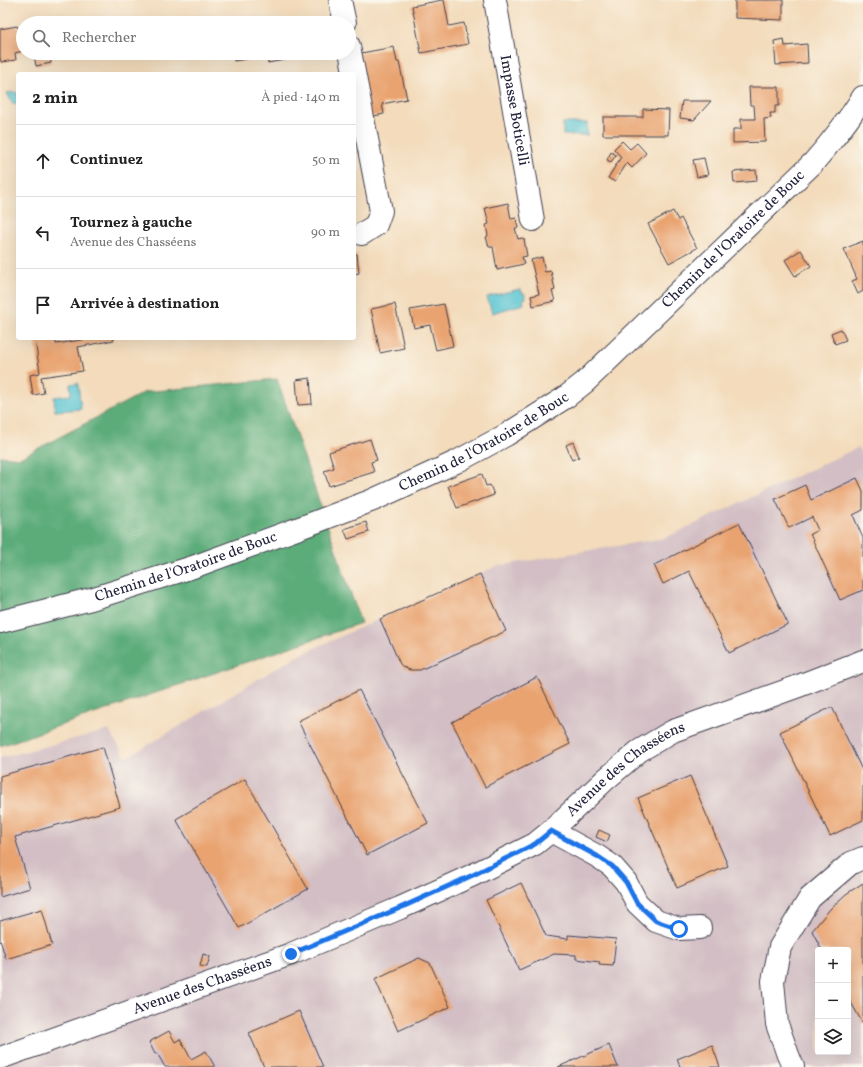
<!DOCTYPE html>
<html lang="fr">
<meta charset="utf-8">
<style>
:root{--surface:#fff;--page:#f2f2f2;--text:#222;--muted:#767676;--line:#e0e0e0}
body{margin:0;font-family:Vollkorn,serif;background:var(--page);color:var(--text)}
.controls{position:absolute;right:12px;bottom:12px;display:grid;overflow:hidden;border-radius:4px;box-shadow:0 4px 16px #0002}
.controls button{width:36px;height:36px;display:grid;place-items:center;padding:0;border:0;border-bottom:1px solid var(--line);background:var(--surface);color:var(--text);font:20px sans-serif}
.stop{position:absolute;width:12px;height:12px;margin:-9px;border:3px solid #1a73e8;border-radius:50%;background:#fff}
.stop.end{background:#1a73e8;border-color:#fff;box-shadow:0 1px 4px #0008}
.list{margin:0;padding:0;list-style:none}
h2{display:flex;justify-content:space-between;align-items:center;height:52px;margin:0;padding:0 16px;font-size:17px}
h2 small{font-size:13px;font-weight:400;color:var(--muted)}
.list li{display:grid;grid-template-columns:26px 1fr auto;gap:12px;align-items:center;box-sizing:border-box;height:72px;padding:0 16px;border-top:1px solid var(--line)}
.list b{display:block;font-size:15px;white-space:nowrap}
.list p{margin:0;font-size:13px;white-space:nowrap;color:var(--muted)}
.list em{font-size:13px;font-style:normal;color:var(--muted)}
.icon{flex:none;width:22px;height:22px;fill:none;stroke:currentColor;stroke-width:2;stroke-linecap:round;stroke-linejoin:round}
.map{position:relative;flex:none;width:863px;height:1067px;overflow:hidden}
.search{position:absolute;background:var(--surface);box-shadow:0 4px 16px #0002;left:16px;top:16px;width:340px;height:44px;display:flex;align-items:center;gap:10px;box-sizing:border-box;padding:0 14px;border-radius:22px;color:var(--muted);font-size:15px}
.panel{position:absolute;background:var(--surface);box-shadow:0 4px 16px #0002;left:16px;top:72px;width:340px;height:268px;border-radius:4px}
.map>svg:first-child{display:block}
.industrial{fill:#d2bec4;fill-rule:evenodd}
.forest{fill:#5bac79;stroke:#3e675a}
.water{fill:#59c5d2;stroke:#3e7486}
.building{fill:#e9a36f}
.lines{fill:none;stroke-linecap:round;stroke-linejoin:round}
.minor-casing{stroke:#413e4e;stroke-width:24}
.minor{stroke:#fff;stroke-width:22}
.route{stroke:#1a73e8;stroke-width:5}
.labels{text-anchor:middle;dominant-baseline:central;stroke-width:3;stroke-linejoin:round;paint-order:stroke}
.street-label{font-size:15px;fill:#22223b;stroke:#fbf7ec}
</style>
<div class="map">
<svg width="863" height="1067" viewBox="0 0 863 1067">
<rect width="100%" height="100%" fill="#fbf7ec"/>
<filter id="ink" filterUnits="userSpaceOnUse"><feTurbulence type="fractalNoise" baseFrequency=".025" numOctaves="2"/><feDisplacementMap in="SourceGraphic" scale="8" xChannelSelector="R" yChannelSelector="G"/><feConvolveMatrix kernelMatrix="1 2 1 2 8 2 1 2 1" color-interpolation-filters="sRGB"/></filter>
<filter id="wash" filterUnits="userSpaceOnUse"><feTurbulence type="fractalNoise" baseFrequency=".012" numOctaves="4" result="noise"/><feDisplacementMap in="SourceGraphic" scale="16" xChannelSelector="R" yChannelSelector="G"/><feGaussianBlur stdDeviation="0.9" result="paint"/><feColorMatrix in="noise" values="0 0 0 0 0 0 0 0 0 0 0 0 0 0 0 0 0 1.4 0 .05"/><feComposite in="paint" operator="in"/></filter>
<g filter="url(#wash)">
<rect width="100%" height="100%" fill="#f3dbbb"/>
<path class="industrial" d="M859,447L863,457V1067H0V758L109,730L126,758L295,657L497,566L665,538ZM818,950H848V1052H818Z"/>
<path class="forest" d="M277,379L361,623L0,746V456L20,458L145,392Z"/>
<g class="water">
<path d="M14,92L18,93V103L13,104L7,93Z"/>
<rect x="563" y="123" width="24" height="12"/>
<path d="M520,289L522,293H524L526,298L523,300L524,304L492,313L487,297Z"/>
<path d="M78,383L81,409L55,411L54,397L71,395L70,384Z"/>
</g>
<g id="blocks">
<g class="building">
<path d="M442,0H444L449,26L464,23L468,44L421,53L412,6Z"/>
<path d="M735,0H783V20L735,18Z"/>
<path d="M263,21L265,23H254V22Z"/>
<path d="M17,26L18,28H23V51L15,53L16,60L1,62L0,57V29Z"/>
<path d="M784,39L785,46L807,44L808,63L776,65L774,41Z"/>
<path d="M394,47L397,62H399L407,99L382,104L384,114L369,117L356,54Z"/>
<path d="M46,53H50L51,63L36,66L34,55Z"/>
<path d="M232,53H294L295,58L268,63L266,56L234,61Z"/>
<path d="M749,87H779V106H775V113H770L771,118L764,119L765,142L733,143V129H741V119H755L754,105H750Z"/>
<path d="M682,101H711L694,120L680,118Z"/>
<path d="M643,109L669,110L668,135H603V117H643Z"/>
<path d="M622,141L630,149L637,143L646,153L632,168L627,163L615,182L608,178L621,157L614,149Z"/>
<path d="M611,152L616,155L611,162L607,160Z"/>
<path d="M704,158L708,175L697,177L693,160Z"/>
<path d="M756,170L757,181L734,183L733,172Z"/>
<path d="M508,203L511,219L516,218L518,228H515L518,239L522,238L524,239L527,256L522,257L524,264L497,270L493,247H489L486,237L488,236L486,225L489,224L485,208Z"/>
<path d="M673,211L678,220L681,218L697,248L669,263L648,224Z"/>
<path d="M863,241V291L858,294L852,281L857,279L844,249Z"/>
<path d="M801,250L811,266L795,276L785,260Z"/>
<path d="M354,254H357L359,273L354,274Z"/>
<path d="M542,257L545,272L551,271L555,290L552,291L555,301L533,306L531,296L539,294L531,260Z"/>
<path d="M395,304L404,348L380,353L371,309Z"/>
<path d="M444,304L453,346L436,350L430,325L414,328L410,310Z"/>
<path d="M841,329L846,340L835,344L831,333Z"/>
<path d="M47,338H55L56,344L87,339V338H114V340L78,347L83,371L41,377L44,393L33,395L30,375L40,373L35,340Z"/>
<path d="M310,378L312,404L298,405L296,380Z"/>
<path d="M370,439L377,460L371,462L374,472L329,486L324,471L334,468L329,452Z"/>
<path d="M573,442L579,457L572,460L566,445Z"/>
<path d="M482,474L486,486L490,485L494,495L457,508L448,486Z"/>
<path d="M857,478L863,491V510L853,515L863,538V590L840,600L810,534L818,530L812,517L789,528L775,499L805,485L811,500Z"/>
<path d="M366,522L369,532L348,539L344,529Z"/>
<path d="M739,523L788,624L729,653L689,571L663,584L654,565Z"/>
<path d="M480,574L506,631L420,670H410L403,667L400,664L380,619Z"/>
<path d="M537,677L570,744L485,787L452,722Z"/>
<path d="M359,690L428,823L367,855L298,721Z"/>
<path d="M832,707L863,772V820L830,836L780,732Z"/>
<path d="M103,747L120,807L15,837L30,888L0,897V776Z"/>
<path d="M690,776L728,866L677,888L638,798Z"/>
<path d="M245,779L308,889L239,928L176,819Z"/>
<path d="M599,830L610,835L607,842L596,837Z"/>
<path d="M521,883L546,936L568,939V935L616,939L613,966L599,965L600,962L576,959V955L554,954L519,970L486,900Z"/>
<path d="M863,883V1024L848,997V950H822L812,931L830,909L846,894Z"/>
<path d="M42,909L52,945L6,959L0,940V921Z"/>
<path d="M203,954L210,956L207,967L200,966Z"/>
<path d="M419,958L430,963L450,1007L398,1031L375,979Z"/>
<path d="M299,1011L323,1067H264L249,1033Z"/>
<path d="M169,1031L175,1042L180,1039L191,1059L206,1051L215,1067H165L157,1053L155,1054L149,1042Z"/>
<path d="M609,1045L618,1067H558Z"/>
<path d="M712,1045L720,1067H680L677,1059Z"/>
</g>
</g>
</g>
<g filter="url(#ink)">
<use href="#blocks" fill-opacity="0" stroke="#413e4e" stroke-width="1"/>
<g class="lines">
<g class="minor-casing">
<g id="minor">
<path d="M340,0L345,23"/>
<path id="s1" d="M495,0L533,220"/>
<path d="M349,46L381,211L376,225L362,234"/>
<path id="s2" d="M0,622L91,599L193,567L313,523L373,500L456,462L506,435L566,397L585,382L813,163C832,141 848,121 863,97"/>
<path d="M551,831L597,856L612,866L626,882L637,903L656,921L679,929L700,928"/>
<path id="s3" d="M0,1058L291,954L400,908L473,875L535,844L551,831L606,779L639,751L673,731L796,687L863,661"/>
<path d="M793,1067L788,1055L777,1024L773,981L780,947L810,898L851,863L863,858"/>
</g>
</g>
<use href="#minor" class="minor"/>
</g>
</g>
<g class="lines" filter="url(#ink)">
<path class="route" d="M291,954L400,908L473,875L535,844L551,831L597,856L612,866L626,882L637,903L656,921L679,929"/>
</g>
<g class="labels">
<g class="street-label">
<text stroke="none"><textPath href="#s1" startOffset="112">Impasse Boticelli</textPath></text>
<text stroke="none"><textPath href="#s2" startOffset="842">Chemin de l'Oratoire de Bouc</textPath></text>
<text stroke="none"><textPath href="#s2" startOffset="518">Chemin de l'Oratoire de Bouc</textPath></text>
<text stroke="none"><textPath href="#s2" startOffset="194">Chemin de l'Oratoire de Bouc</textPath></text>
<text stroke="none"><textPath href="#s3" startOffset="695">Avenue des Chasséens</textPath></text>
<text stroke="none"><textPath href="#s3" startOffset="215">Avenue des Chasséens</textPath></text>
</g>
</g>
</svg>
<div class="controls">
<button>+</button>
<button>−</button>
<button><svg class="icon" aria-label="layers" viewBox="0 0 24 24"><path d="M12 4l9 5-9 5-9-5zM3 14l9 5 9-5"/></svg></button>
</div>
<div class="stop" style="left:679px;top:929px"></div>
<div class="stop end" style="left:291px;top:954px"></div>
<div class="search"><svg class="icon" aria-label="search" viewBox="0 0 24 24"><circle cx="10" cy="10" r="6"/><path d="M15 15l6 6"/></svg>Rechercher</div>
<section class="panel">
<h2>2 min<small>À pied · 140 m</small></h2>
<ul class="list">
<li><svg class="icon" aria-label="ahead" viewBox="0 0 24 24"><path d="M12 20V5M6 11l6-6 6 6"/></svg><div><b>Continuez</b></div><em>50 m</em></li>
<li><svg class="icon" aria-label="left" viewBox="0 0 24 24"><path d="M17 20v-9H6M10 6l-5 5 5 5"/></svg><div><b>Tournez à gauche</b><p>Avenue des Chasséens</p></div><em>90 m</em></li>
<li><svg class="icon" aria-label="arrive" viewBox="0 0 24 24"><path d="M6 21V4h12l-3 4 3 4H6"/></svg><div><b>Arrivée à destination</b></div></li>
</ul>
</section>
</div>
